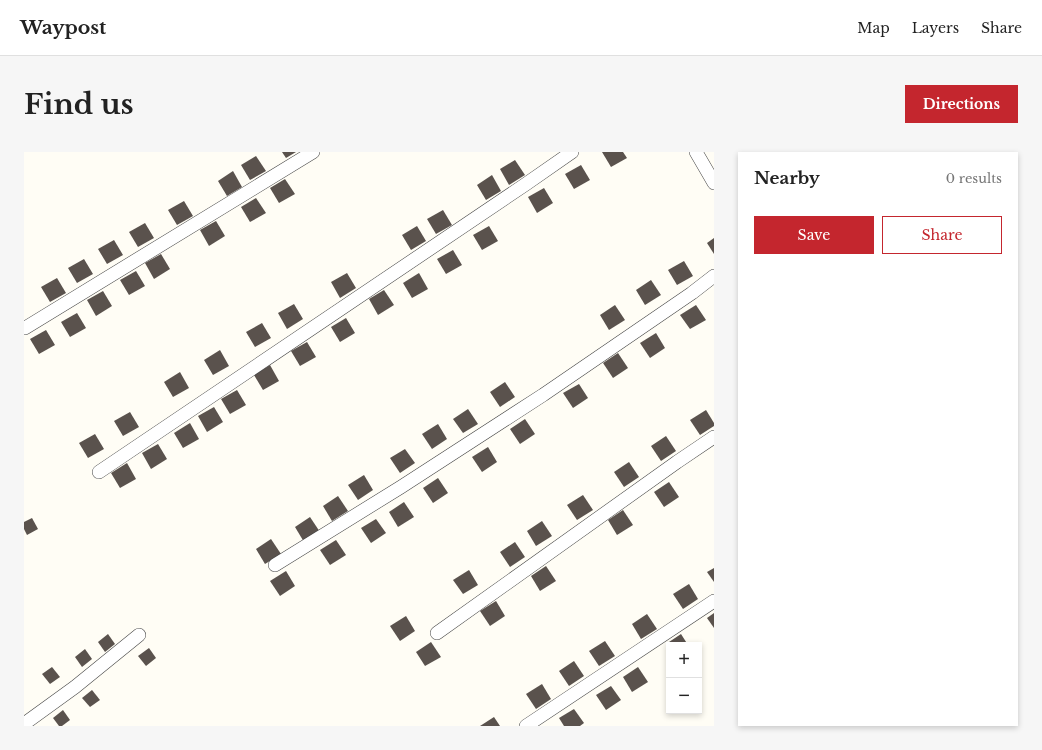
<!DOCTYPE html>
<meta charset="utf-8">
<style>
:root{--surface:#fff;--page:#f6f6f6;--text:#222;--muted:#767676;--line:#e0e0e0;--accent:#c4262e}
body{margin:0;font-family:"Libre Baskerville",serif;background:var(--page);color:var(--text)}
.controls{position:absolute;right:12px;bottom:12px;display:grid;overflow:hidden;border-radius:0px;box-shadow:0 2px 6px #0003}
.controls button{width:36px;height:36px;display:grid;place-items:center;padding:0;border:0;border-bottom:1px solid var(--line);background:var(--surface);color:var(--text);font:20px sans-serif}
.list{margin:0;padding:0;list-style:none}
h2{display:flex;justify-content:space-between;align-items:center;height:52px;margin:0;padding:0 16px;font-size:17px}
h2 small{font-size:13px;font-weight:400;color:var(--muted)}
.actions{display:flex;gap:8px;padding:12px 16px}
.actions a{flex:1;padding:9px 0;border:1px solid var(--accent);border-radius:0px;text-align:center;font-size:14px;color:var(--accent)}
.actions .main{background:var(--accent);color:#fff}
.map{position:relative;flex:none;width:690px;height:574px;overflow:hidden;border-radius:0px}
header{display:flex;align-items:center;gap:24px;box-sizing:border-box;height:56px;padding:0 20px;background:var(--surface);border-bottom:1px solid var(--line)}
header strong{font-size:19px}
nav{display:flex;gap:22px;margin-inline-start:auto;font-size:14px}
.intro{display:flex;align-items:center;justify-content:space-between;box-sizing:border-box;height:96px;padding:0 24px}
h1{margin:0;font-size:28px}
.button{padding:10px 18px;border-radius:0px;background:var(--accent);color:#fff;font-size:14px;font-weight:700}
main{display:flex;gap:24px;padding:0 24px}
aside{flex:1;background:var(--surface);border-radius:0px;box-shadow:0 2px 6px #0003}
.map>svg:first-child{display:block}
.building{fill:#5a524d}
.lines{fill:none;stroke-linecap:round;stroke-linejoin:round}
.minor-casing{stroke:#444;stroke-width:14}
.minor{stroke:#fff;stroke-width:13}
</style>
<header>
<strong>Waypost</strong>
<nav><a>Map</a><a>Layers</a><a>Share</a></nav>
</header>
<div class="intro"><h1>Find us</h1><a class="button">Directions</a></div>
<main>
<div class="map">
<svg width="690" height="574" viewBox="0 0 690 574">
<rect width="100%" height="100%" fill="#fffdf5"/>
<g class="building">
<path d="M258,0H272L262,6Z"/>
<path d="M578,0H599L603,6L587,15Z"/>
<path d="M232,4L242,19L226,28L217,13Z"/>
<path d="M491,8L501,23L485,33L476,17Z"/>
<path d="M557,13L566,28L550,37L541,22Z"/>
<path d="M209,19L218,35L203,44L194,29Z"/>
<path d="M468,23L477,39L462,48L453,33Z"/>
<path d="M261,27L271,42L255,51L246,36Z"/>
<path d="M520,36L529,51L513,61L504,45Z"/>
<path d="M232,46L242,61L226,70L217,55Z"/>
<path d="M160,49L169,64L153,73L144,58Z"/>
<path d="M419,58L428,73L412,82L403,67Z"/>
<path d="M192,69L201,84L185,94L176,78Z"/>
<path d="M121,71L130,86L114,95L105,80Z"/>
<path d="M393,74L402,89L387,98L378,83Z"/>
<path d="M465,74L474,89L458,98L449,83Z"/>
<path d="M690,86V102L683,91Z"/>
<path d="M90,88L99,103L83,112L74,97Z"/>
<path d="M429,98L438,113L422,122L413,107Z"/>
<path d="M137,102L146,117L130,127L121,111Z"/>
<path d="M60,107L69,122L53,131L44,116Z"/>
<path d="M660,109L669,124L653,133L644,118Z"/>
<path d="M112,119L121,134L105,143L96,128Z"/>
<path d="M323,121L332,136L316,146L307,130Z"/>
<path d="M395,121L404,137L388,146L379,131Z"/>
<path d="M33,126L42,141L26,150L17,135Z"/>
<path d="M627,128L637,143L621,153L612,138Z"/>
<path d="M360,138L370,153L354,163L345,147Z"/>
<path d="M79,139L88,154L72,164L63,148Z"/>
<path d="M270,152L279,167L263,177L254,161Z"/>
<path d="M591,153L601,168L585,178L576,163Z"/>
<path d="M672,153L682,168L666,177L656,163Z"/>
<path d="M53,161L62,176L46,185L37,170Z"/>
<path d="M322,166L331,181L316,190L307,175Z"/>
<path d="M238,171L247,186L231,195L222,180Z"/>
<path d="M22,178L31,193L15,202L6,187Z"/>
<path d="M632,181L641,196L626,206L616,191Z"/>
<path d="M283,190L292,205L276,214L267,199Z"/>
<path d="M196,198L205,214L189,223L180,208Z"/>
<path d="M594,201L604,216L589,226L579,211Z"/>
<path d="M246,213L255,229L239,238L230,223Z"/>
<path d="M156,220L165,236L149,245L140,230Z"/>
<path d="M481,230L491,245L476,255L466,240Z"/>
<path d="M555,232L564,246L549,256L539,241Z"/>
<path d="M213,238L222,253L206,262L197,247Z"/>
<path d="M190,255L199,270L183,280L174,264Z"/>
<path d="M444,257L454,272L439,281L429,267Z"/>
<path d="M682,258L690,271V274L676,283L666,268Z"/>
<path d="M106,260L115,275L99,284L90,269Z"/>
<path d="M501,267L511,282L496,292L486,277Z"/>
<path d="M166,271L175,287L159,296L150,281Z"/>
<path d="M414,272L423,287L408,297L398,282Z"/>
<path d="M71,282L80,297L64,306L55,291Z"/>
<path d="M642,284L652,299L637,309L627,294Z"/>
<path d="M134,292L143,307L127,317L118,301Z"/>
<path d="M464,295L473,310L458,320L448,305Z"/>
<path d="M381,297L391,311L376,321L366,306Z"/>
<path d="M605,310L615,325L600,335L590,320Z"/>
<path d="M103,311L112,327L96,336L87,321Z"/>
<path d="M340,323L349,338L334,348L324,333Z"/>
<path d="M414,326L424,341L409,351L399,336Z"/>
<path d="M645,330L655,345L640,355L630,340Z"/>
<path d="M559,343L569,358L553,368L543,353Z"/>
<path d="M314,344L324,359L308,369L299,354Z"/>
<path d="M380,350L390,365L374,375L365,360Z"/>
<path d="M599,358L609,373L593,383L584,368Z"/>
<path d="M286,365L296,380L280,390L271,375Z"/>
<path d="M8,366L14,377L3,383L0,377V370Z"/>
<path d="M352,367L362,381L347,391L337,376Z"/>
<path d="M518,369L528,384L512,394L503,379Z"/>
<path d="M247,387L257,402L241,412L232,397Z"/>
<path d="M312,388L322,403L306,413L296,398Z"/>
<path d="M491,390L501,405L486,415L476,400Z"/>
<path d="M522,414L532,429L516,439L507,424Z"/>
<path d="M690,416V430L683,420Z"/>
<path d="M445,418L454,433L439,442L429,428Z"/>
<path d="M262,419L271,434L256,444L246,429Z"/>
<path d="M665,432L674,447L659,457L649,442Z"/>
<path d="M472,449L481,464L466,474L456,459Z"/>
<path d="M690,461V476L683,466Z"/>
<path d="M623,462L633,477L617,487L608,472Z"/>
<path d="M382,464L391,479L376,489L366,474Z"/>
<path d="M84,482L91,492L81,500L74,490Z"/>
<path d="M657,482L664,493H645V497L642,492Z"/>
<path d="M581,489L591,504L575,514L565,499Z"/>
<path d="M407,490L417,505L401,514L392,500Z"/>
<path d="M125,496L132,506L122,514L114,504Z"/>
<path d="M61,497L68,507L58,515L51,505Z"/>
<path d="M550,509L560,524L545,534L535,519Z"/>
<path d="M28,515L36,525L26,532L18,522Z"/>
<path d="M614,515L624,530L608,540L599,525Z"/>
<path d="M518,532L527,547L512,557L502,542Z"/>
<path d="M587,534L597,548L582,558L572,543Z"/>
<path d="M68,538L76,548L66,555L58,546Z"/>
<path d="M550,557L560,571L556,574H540L535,566Z"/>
<path d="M39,558L46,568L38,574H35L29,566Z"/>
<path d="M470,565L476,574H456Z"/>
</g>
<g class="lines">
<g class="minor-casing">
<g id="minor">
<path d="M672,0L690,31"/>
<path d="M1,176L289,0"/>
<path d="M75,320L502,32L548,0"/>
<path d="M251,413L377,335L519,243L668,141L690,124"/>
<path d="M413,481L653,310L690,285"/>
<path d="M0,572L51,535L115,483"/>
<path d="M502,574L690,449"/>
</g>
</g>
<use href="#minor" class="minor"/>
</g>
</svg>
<div class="controls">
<button>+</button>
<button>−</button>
</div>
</div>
<aside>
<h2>Nearby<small>0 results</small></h2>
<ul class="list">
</ul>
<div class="actions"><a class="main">Save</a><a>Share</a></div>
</aside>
</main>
